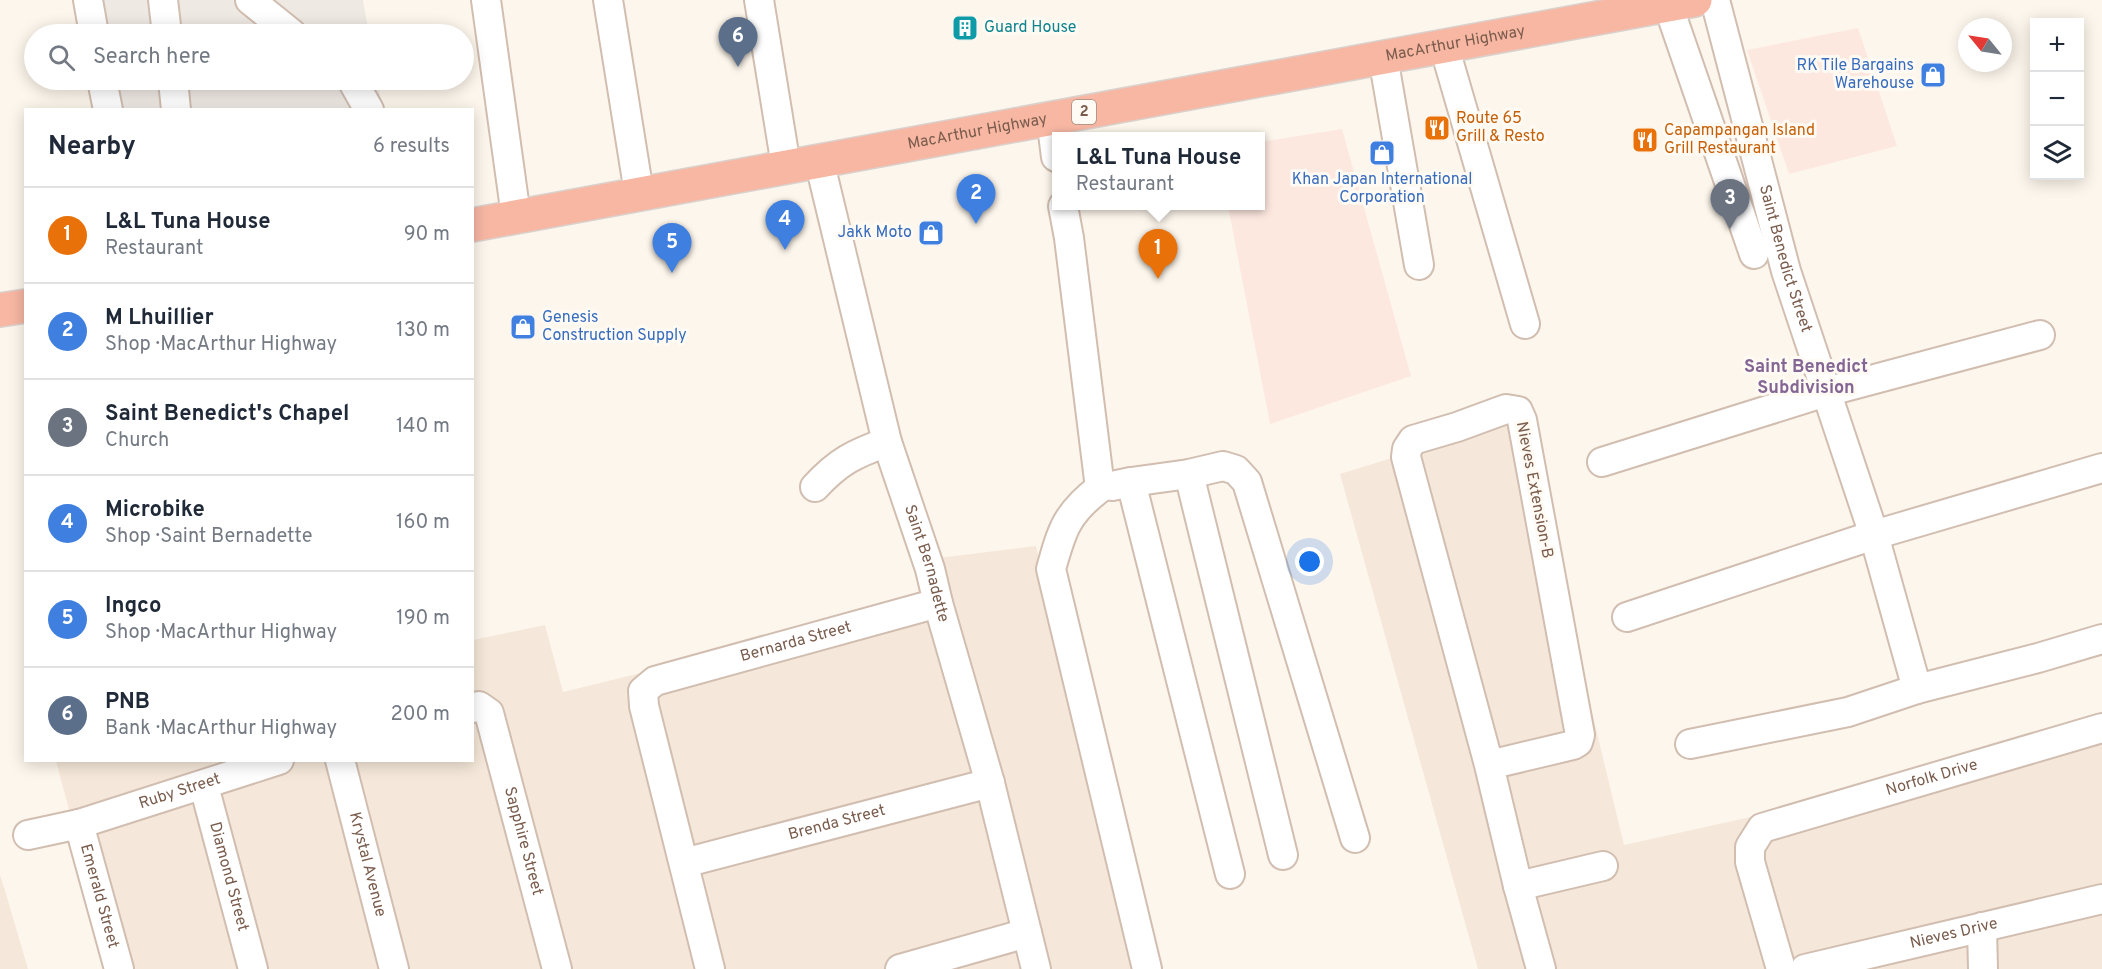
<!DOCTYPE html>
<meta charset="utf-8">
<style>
:root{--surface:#fff;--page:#f6f6f7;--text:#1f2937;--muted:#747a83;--line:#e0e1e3;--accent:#e76f51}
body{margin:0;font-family:Overpass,sans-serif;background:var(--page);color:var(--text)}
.controls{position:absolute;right:18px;top:18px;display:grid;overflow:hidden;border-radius:0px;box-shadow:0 3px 15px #0003}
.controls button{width:54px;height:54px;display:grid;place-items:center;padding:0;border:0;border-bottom:2px solid var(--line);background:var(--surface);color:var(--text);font:30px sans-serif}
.compass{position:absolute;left:1958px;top:18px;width:54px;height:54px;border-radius:50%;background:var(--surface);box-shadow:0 3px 15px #0003;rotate:300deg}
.you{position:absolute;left:1310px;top:562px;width:21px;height:21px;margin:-15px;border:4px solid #fff;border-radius:50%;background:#1a73e8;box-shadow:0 0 0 9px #1a73e833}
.badge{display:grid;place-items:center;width:39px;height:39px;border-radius:50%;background:var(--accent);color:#fff;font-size:20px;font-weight:700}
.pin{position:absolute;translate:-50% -50px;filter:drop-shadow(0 2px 3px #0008)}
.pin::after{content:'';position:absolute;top:32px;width:21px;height:18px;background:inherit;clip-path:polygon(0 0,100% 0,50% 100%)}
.popup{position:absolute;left:1052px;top:132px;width:213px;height:78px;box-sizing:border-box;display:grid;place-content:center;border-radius:0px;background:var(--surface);filter:drop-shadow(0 2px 4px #0005);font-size:20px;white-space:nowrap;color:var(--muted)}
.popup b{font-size:22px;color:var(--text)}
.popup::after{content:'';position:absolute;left:50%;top:100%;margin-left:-12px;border:12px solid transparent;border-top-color:var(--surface)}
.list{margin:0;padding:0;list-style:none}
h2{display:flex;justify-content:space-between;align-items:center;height:78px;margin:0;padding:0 24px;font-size:26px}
h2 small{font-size:20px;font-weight:400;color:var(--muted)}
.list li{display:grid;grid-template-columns:39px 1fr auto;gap:18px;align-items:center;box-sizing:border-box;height:96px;padding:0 24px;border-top:2px solid var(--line)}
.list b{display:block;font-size:22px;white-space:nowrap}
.list p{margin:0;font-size:20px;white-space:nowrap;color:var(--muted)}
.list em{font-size:20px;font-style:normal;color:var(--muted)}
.icon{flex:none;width:33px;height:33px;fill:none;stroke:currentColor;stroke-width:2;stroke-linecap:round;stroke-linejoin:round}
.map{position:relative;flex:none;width:2102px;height:969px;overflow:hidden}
.search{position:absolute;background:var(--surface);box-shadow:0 3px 15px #0003;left:24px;top:24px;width:450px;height:66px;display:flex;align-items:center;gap:15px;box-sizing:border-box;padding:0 21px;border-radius:33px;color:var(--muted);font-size:22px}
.panel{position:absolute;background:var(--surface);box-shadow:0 3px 15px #0003;left:24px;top:108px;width:450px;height:654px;border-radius:0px}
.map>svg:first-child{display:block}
.residential{fill:#f5e8da}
.commercial{fill:#fde8e0}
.industrial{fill:#efe9e4}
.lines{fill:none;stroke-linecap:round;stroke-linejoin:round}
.minor-casing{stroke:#d1beb0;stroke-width:32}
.highway-casing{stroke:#dad1cd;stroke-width:36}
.minor{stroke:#fff;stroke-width:28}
.highway{stroke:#f7b7a3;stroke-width:33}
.labels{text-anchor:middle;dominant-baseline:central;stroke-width:6;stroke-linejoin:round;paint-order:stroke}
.shield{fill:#fffaf3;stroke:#a28b7f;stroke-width:1.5}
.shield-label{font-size:15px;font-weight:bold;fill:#7a5c4d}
.culture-label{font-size:16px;fill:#0d838f;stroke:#fffaf3;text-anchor:start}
.street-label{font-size:16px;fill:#7a5c4d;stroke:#fffaf3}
.shop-label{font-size:16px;fill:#366cbe;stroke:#fffaf3;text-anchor:end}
.food-label{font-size:16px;fill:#c56008;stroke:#fffaf3;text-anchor:start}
.neighbourhood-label{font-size:18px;font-weight:bold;fill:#846695;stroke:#fffaf3}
</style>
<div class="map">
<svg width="2102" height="969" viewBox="0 0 2102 969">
<rect width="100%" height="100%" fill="#fdf6ec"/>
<g class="residential">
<path d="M1521,418L1624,845L2102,739V969H1478L1340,474Z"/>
<path d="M1036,546L1136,969H112L56,761L472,760L473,640L545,625L563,692L932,602L930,559Z"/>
<path d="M0,875L6,894L28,969H0Z"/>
</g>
<g class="commercial">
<path d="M1858,28L1897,146L1789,174L1747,50Z"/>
<path d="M1342,129L1411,376L1270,424L1228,206H1260V142Z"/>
</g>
<g class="industrial">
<path d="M79,0H363L369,34H85Z"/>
<path d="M94,80H377L383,109H99Z"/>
</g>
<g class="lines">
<g class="minor-casing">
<g id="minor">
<path d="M88,0L94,34"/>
<path d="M163,0L167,34"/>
<path d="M250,0L292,34"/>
<path d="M486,0L516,216"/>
<path d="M608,0L639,193"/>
<path d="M759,0L786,166"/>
<path id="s1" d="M1715,0L1786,271L1874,535L1917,689"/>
<path d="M1668,5L1754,254"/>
<path d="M1444,46L1525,324"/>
<path d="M1383,57L1419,265"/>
<path d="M102,80L108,110"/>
<path d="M173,80L176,110"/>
<path d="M352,80L369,110"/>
<path d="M1051,118L1056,157"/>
<path id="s2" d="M819,160L887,442L930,569L938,603L990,783L1036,969"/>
<path d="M1063,206L1069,238L1100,488C1067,513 1062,529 1051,569L1147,969"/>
<path d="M1602,462L1826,392L2040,335"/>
<path d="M1189,474L1283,855"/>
<path d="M1131,482L1189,474L1223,466L1236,470L1247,482L1355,838"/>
<path d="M1112,486L1131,482L1230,874"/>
<path d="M815,487C839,461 854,454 887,442"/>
<path d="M1627,617L1874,535L2102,468"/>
<path id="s3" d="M472,708L479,706L489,713L557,969"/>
<path d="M1690,744L1848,712L1917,689L2038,658L2102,639"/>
<path id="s4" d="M340,760L394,969"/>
<path d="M1489,765L1573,745L1578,742L1580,735L1522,420L1518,411L1506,409L1457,427L1413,440L1407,449L1406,457L1489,765L1518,886L1541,969"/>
<path id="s5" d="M204,786L253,969"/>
<path id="s6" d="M79,824L119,969"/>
<path id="s7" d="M28,835L79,824L279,760"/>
<path id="s8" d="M684,863L990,783"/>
<path d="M1518,886L1603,866"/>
<path d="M1982,927L1983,969"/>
<path id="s9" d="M710,969L644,706L643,691L655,681L938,603"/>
<path d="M900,969L1027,933"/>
<path id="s10" d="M1781,969L1750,862V847L1762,828L2102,728"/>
<path id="s11" d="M1805,969L2102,899"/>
</g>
</g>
<g class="highway-casing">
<g id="highway">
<path id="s12" d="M472,225L1695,0"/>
<path d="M0,310L26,306"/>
</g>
</g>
<use href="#minor" class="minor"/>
<use href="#highway" class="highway"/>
</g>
<defs>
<g id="building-square" transform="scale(1.35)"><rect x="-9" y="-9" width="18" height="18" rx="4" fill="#0f9aa8" stroke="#fffaf3"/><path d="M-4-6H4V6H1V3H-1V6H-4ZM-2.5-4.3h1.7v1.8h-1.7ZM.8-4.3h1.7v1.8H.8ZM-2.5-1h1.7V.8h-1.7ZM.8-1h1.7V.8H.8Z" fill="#fff"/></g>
<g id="shop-square" transform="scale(1.35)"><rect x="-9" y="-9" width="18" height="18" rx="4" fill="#3f7fe0" stroke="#fffaf3"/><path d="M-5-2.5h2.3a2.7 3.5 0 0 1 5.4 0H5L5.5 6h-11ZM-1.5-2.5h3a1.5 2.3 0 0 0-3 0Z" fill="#fff"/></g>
<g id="restaurant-square" transform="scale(1.35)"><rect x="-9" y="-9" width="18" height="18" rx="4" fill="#e8710a" stroke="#fffaf3"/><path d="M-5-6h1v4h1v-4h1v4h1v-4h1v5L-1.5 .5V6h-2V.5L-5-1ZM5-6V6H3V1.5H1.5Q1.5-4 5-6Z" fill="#fff"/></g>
</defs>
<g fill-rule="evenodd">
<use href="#building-square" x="965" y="28"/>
<use href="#shop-square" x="1933" y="75"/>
<use href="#restaurant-square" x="1437" y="128"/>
<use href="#restaurant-square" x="1645" y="140"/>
<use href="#shop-square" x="1382" y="153"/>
<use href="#shop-square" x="931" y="233"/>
<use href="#shop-square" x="523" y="327"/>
</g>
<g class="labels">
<rect class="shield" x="1072" y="100" width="24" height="24" rx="4.5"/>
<g class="shield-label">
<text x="1084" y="112">2</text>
</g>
<g class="culture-label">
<text x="984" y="28">Guard House</text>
</g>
<g class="street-label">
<text stroke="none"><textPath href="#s12" startOffset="1000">MacArthur Highway</textPath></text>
<text stroke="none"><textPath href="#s12" startOffset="514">MacArthur Highway</textPath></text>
<text stroke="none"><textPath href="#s1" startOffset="268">Saint Benedict Street</textPath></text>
<text transform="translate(1534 490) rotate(79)">Nieves Extension-B</text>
<text stroke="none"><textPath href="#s2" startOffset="418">Saint Bernadette</textPath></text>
<text stroke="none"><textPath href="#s9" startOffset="448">Bernarda Street</textPath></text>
<text stroke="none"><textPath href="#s10" startOffset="326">Norfolk Drive</textPath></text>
<text stroke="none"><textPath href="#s7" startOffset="158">Ruby Street</textPath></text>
<text stroke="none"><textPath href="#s8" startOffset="158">Brenda Street</textPath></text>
<text stroke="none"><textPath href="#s3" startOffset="152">Sapphire Street</textPath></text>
<text stroke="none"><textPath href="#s4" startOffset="108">Krystal Avenue</textPath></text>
<text stroke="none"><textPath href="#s5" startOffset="94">Diamond Street</textPath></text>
<text stroke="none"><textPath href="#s6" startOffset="75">Emerald Street</textPath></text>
<text stroke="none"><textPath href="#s11" startOffset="153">Nieves Drive</textPath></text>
</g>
<g class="shop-label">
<text x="1914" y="66">RK Tile Bargains<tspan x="1914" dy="18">Warehouse</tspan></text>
<text x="1382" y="180" text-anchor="middle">Khan Japan International<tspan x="1382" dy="18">Corporation</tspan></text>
<text x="912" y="233">Jakk Moto</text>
<text x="542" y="318" text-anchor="start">Genesis<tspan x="542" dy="18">Construction Supply</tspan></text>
</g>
<g class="food-label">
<text x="1456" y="119">Route 65<tspan x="1456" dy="18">Grill &amp; Resto</tspan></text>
<text x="1664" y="131">Capampangan Island<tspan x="1664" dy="18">Grill Restaurant</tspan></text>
</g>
<g class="neighbourhood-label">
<text x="1806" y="367">Saint Benedict<tspan x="1806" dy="21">Subdivision</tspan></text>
</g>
</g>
</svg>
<div class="controls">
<button>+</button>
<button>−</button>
<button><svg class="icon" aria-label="layers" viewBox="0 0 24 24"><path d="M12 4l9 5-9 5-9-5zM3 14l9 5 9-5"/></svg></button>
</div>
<svg class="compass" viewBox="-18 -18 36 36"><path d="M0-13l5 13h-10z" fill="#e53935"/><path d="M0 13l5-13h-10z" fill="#747a83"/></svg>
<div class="you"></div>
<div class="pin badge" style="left:1158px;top:279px;background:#e8710a">1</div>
<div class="popup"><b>L&amp;L Tuna House</b>Restaurant</div>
<div class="pin badge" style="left:976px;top:224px;background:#3f7fe0">2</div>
<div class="pin badge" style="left:1730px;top:229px;background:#6b7280">3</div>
<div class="pin badge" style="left:785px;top:250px;background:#3f7fe0">4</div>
<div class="pin badge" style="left:672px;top:273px;background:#3f7fe0">5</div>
<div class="pin badge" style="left:738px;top:67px;background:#5c6f8a">6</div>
<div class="search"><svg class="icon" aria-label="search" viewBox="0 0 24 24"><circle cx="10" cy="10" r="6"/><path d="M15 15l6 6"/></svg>Search here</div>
<section class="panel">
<h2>Nearby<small>6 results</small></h2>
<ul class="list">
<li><span class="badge" style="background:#e8710a">1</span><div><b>L&amp;L Tuna House</b><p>Restaurant</p></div><em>90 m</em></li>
<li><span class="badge" style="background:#3f7fe0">2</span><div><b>M Lhuillier</b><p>Shop · MacArthur Highway</p></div><em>130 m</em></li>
<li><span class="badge" style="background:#6b7280">3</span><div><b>Saint Benedict's Chapel</b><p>Church</p></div><em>140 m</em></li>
<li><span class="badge" style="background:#3f7fe0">4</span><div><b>Microbike</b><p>Shop · Saint Bernadette</p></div><em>160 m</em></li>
<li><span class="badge" style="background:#3f7fe0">5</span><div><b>Ingco</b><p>Shop · MacArthur Highway</p></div><em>190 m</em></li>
<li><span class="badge" style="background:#5c6f8a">6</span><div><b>PNB</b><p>Bank · MacArthur Highway</p></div><em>200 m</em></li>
</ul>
</section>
</div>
